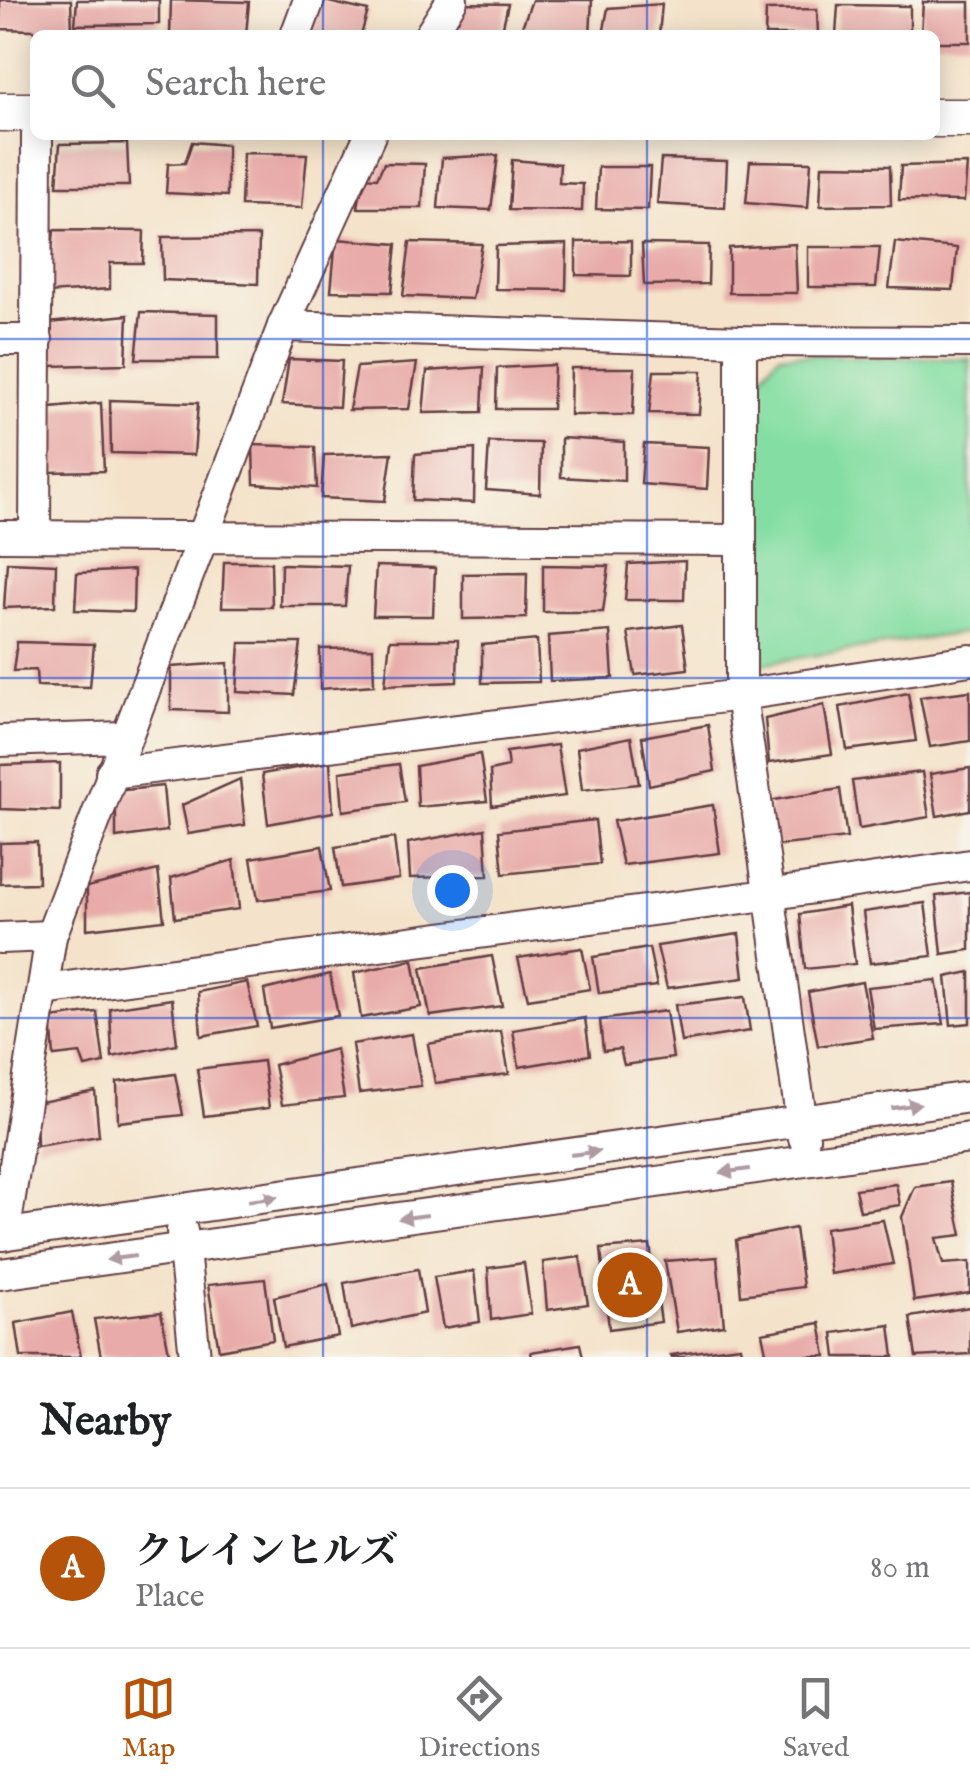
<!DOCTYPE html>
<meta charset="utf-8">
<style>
:root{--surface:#fff;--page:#f6f6f6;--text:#202124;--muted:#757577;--line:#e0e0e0;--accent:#b45309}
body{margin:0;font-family:"IM FELL English","Noto Serif JP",serif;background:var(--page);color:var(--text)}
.you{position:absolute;left:452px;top:890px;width:35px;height:35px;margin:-25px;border:8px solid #fff;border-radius:50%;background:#1a73e8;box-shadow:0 0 0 15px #1a73e833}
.badge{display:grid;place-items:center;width:65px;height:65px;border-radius:50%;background:var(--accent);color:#fff;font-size:32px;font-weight:700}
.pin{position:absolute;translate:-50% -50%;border:5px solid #fff;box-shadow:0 2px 10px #0006}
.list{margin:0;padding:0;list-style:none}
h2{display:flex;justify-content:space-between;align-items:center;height:130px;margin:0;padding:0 40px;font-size:42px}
h2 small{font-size:32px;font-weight:400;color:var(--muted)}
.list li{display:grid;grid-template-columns:65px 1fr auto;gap:30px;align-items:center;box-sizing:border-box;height:160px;padding:0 40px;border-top:2px solid var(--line)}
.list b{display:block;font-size:38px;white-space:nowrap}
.list p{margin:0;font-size:32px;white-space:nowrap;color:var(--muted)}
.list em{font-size:32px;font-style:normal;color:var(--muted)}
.icon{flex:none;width:55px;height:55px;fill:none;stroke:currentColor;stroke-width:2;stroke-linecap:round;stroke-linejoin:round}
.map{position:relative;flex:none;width:970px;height:1357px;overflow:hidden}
.search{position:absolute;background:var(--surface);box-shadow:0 5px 25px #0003;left:30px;right:30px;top:30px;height:110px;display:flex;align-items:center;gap:25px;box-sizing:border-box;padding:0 35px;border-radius:15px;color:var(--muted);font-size:38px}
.sheet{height:290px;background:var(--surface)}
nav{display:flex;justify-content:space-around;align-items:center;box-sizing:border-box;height:140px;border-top:2px solid var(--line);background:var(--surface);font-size:28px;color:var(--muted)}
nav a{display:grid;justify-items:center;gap:5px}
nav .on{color:var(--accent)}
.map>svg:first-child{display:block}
.green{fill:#84dea3;stroke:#677e67;stroke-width:2.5}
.building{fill:#e8aba9}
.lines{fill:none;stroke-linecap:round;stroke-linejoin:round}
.minor-casing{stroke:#643c43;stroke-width:34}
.tertiary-casing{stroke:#643c43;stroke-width:41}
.minor{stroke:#fff;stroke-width:30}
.tertiary{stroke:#fff;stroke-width:38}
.oneway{fill:#ae9aa0}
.grid{fill:none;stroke:#1d4ed8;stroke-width:2.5;stroke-opacity:0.55}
</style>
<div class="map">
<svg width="970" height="1357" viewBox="0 0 970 1357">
<rect width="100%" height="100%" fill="#f7f3e8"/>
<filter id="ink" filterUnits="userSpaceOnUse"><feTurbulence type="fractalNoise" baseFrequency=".01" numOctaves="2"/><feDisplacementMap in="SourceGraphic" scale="20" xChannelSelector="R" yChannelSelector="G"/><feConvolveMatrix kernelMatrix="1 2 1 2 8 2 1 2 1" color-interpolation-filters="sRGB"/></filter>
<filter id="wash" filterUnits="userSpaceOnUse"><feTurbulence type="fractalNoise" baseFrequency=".0048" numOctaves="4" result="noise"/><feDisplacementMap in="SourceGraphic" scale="40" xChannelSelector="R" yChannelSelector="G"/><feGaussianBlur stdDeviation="2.25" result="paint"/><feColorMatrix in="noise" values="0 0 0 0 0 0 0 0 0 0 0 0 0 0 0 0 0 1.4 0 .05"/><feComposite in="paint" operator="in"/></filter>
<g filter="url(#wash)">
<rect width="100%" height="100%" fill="#f4e3ca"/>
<path class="green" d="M780,354L970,359V632L752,665L759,379Z"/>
<g id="blocks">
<g class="building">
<path d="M0,0H71L72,35H35L34,30L0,29Z"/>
<path d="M77,0H159V24L75,25Z"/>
<path d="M171,0L249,2L246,35H170Z"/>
<path d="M320,0L368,11L361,35H309Z"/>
<path d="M532,0H592L590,35H519Z"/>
<path d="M923,2H970V42H935V35H921Z"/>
<path d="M461,3L508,4L501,35H448Z"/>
<path d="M662,4L659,35H603L608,8Z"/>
<path d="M838,5L910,6V35H836Z"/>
<path d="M817,9L818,35H765L766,10Z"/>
<path d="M192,142L227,145V196L166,193L168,164L185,163Z"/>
<path d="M127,143L129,186H57L60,144Z"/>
<path d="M243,153L307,154L302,208L241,206Z"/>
<path d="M498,155L491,210L438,208L442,158Z"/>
<path d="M661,159L727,161L725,208L657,204Z"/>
<path d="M512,160L560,164L559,183L583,184L582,211L509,210Z"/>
<path d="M750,161L811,162L808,208L746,203Z"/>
<path d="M384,163L425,164L422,208H358L363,177L377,178Z"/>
<path d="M967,164L964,201L899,200L901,166Z"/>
<path d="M822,165L890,166L891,205L820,206Z"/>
<path d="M598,167H650L648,210L596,209Z"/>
<path d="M54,230L144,231L143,263H110V289L48,293Z"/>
<path d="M259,236L258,284L163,280L162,237Z"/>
<path d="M336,239L397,244L392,292L331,291Z"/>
<path d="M631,241V276L576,275V242Z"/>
<path d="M410,242L482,244L472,299L403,296Z"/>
<path d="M895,242L957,248L953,290L889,288Z"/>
<path d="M567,244L566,290L495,289L496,246Z"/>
<path d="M642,244L709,245L708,284L644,285Z"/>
<path d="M795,244L797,293H729V248Z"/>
<path d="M808,247H880L876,287H808Z"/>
<path d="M141,312L218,314V359H136Z"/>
<path d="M128,315L126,364L49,366V323Z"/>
<path d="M289,359L342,361L339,407L282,404Z"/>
<path d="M417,363L409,409L349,410L357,367Z"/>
<path d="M554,365L552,409H496L497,368Z"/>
<path d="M484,367L482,412L423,413L427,371Z"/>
<path d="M571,368H635L633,415H570Z"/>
<path d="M654,371H702L699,414L649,413Z"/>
<path d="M110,400L198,403L194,455L111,453Z"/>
<path d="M101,403L104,471L49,472L51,408Z"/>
<path d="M561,438L624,442V481L561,477Z"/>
<path d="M489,442L541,443L540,494L486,490Z"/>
<path d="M644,444L709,447L707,489L641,484Z"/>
<path d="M253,445L315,447L317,488L254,484Z"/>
<path d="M475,449L474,503L413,500L415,454Z"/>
<path d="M392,453L385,501L321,498L324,455Z"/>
<path d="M685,561L684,600H625L628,564Z"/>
<path d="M7,562L56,564L55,606L4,608Z"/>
<path d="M224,562H271L272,607H222Z"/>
<path d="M281,564L348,566L345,606H280Z"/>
<path d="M543,565L609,566L603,612H543Z"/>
<path d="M376,566L435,568L433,616H373Z"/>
<path d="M134,570L133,612L75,610L77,573Z"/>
<path d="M527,573L526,618L463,619V574Z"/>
<path d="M682,625L688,669L635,675L628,632Z"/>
<path d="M610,631L613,678L550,681L548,636Z"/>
<path d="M390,640H458L457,682L385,685Z"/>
<path d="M537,640L539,682L482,683V645Z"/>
<path d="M17,642L94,644L90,687L37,686L36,670L13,671Z"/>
<path d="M240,643H301L294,695L237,692Z"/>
<path d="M373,648L374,685L320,689V649Z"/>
<path d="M228,663V712L171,710V667Z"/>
<path d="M970,691V741L930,747L920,697Z"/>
<path d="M908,693L916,741L847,750L840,707Z"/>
<path d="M824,705L832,754L769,763L765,719Z"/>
<path d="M708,725L715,771L649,785L642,737Z"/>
<path d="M631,737L639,784L582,790L577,748Z"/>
<path d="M557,745L565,796L492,806L490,771L508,767L506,752Z"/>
<path d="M480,754L487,801L418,807L416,766Z"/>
<path d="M330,762L333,812L268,824L262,774Z"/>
<path d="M60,763V811L0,809V765Z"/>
<path d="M399,764L405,802L343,811L340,772Z"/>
<path d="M970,768V810L937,816L930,774Z"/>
<path d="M922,772L929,817L859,829L852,781Z"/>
<path d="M240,779L245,825L188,834L182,805Z"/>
<path d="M163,786L167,831L116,838V791Z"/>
<path d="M840,789L847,838L775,846L768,801Z"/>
<path d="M713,805L720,853L623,865L613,821Z"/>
<path d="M595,820L600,864L503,874L499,831Z"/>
<path d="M485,829L488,876L410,878L408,843Z"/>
<path d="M394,838L399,879L341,887L335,847Z"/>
<path d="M37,842L38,883L0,884V843Z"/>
<path d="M322,846L330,891L258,900L251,858Z"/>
<path d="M234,860L239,909L175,918L171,878Z"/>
<path d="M158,870L164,920L87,929V887Z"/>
<path d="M970,892V950L942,954L936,896Z"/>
<path d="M925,903L932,956L870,963L863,912Z"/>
<path d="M848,906L855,964L805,969L800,914Z"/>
<path d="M739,934L744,978L667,988L657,946Z"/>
<path d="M582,948L590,989L528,999L518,958Z"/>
<path d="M649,948L657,986L599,993L593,957Z"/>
<path d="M492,956L502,1006L430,1016L421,968Z"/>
<path d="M413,960L421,1007L361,1018L354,973Z"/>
<path d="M970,972V1023L951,1025L946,977Z"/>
<path d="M330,974L338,1016L270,1028L264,990Z"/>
<path d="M936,980L944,1024L874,1029L867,987Z"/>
<path d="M247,982L257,1026L201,1036L198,992Z"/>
<path d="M862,982L873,1038L818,1046L808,992Z"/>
<path d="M745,997L750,1031L681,1042L675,1005Z"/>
<path d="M172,999L177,1044L112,1057L110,1008Z"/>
<path d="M666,1011L673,1058L624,1065L620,1049L603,1051L600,1020Z"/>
<path d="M97,1012L104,1063L85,1067L80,1053L54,1056L51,1018Z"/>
<path d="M585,1018L590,1055L519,1067L513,1030Z"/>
<path d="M501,1031L509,1074L435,1083L428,1044Z"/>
<path d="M412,1034L421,1086L359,1093L352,1044Z"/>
<path d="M336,1049L344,1098L282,1105L274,1065Z"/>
<path d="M263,1061L269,1108L204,1116L197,1069Z"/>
<path d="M175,1074L183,1115L118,1122L117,1082Z"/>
<path d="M95,1091L99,1136L37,1146L36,1103Z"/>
<path d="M951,1182L962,1235L936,1238L943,1264L970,1262V1293L914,1301L902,1217L915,1187Z"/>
<path d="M896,1184L900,1205L860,1211L855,1189Z"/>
<path d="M883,1220L893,1264L830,1274L825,1228Z"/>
<path d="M795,1228L803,1287L741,1295L736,1240Z"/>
<path d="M650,1245L661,1322L609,1329L601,1249Z"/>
<path d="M580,1257L588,1304L547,1310L543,1262Z"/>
<path d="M717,1257L724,1325L677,1332L665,1261Z"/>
<path d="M524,1263L531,1314L491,1320L488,1268Z"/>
<path d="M418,1269L425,1313L351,1329L344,1283Z"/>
<path d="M474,1271L480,1322L443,1328L434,1277Z"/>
<path d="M265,1279L273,1340L219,1350L208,1285Z"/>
<path d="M328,1284L338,1336L283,1347L274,1297Z"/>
<path d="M970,1307V1354L916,1357L910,1317Z"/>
<path d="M72,1312L81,1357H21L16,1323Z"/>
<path d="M161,1312L170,1357H101L94,1319Z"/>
<path d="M820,1323L826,1356L767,1357L762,1333Z"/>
<path d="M890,1325L894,1357H836L833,1333Z"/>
<path d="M580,1344L583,1357H532L531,1352Z"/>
<path d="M740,1346L742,1357H672L671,1355Z"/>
</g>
</g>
</g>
<g filter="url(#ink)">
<use href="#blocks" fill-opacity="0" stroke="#643c43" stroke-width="2.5"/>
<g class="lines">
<g class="minor-casing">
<g id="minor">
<path d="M296,35L309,0"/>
<path d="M430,35L452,0"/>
<path d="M283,326L741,341L970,342"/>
<path d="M0,340H37"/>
<path d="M741,341V695L804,1138"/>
<path d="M35,535L37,135"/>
<path d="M0,536L741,540"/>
<path d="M0,741L124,737"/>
<path d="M111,773L741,695L970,660"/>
<path d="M0,938L51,936"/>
<path d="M44,990L767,895L970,865"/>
<path d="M182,1231L195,1357"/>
<path d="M0,1235L970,1097"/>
<path d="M4,1235L51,936L283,326L370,135"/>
<path d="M0,1274L970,1138"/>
</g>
</g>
<g class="tertiary-casing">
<g id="tertiary">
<path d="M0,112H35"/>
<path d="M935,118H970"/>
</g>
</g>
<use href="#minor" class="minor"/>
<use href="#tertiary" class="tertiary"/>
</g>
<defs><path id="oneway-solid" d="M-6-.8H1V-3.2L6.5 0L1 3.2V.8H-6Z" transform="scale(2.5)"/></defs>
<g class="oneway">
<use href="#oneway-solid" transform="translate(906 1106) rotate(-9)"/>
<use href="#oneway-solid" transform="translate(585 1153) rotate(-8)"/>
<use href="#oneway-solid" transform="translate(735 1171) rotate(172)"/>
<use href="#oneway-solid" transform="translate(263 1199) rotate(-8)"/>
<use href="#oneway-solid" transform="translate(413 1217) rotate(172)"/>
<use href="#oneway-solid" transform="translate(121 1258) rotate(172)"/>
</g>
</g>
<path class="grid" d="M323,0V35M647,0V35M323,135V1357M647,135V1357M0,339H970M0,678H970M0,1018H970"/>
</svg>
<div class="you"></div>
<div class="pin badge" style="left:630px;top:1285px">A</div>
<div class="search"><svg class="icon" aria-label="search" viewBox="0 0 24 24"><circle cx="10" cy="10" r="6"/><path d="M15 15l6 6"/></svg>Search here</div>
</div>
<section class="sheet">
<h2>Nearby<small></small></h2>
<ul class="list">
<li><span class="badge">A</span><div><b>クレインヒルズ</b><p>Place</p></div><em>80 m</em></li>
</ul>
</section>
<nav>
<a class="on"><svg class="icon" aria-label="map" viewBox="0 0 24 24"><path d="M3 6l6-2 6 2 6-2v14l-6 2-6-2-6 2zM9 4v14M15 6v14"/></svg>Map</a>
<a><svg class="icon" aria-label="directions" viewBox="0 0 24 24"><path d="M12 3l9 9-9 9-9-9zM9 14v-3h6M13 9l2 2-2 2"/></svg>Directions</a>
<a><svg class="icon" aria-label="saved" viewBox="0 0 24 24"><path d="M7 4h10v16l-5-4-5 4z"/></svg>Saved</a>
</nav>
